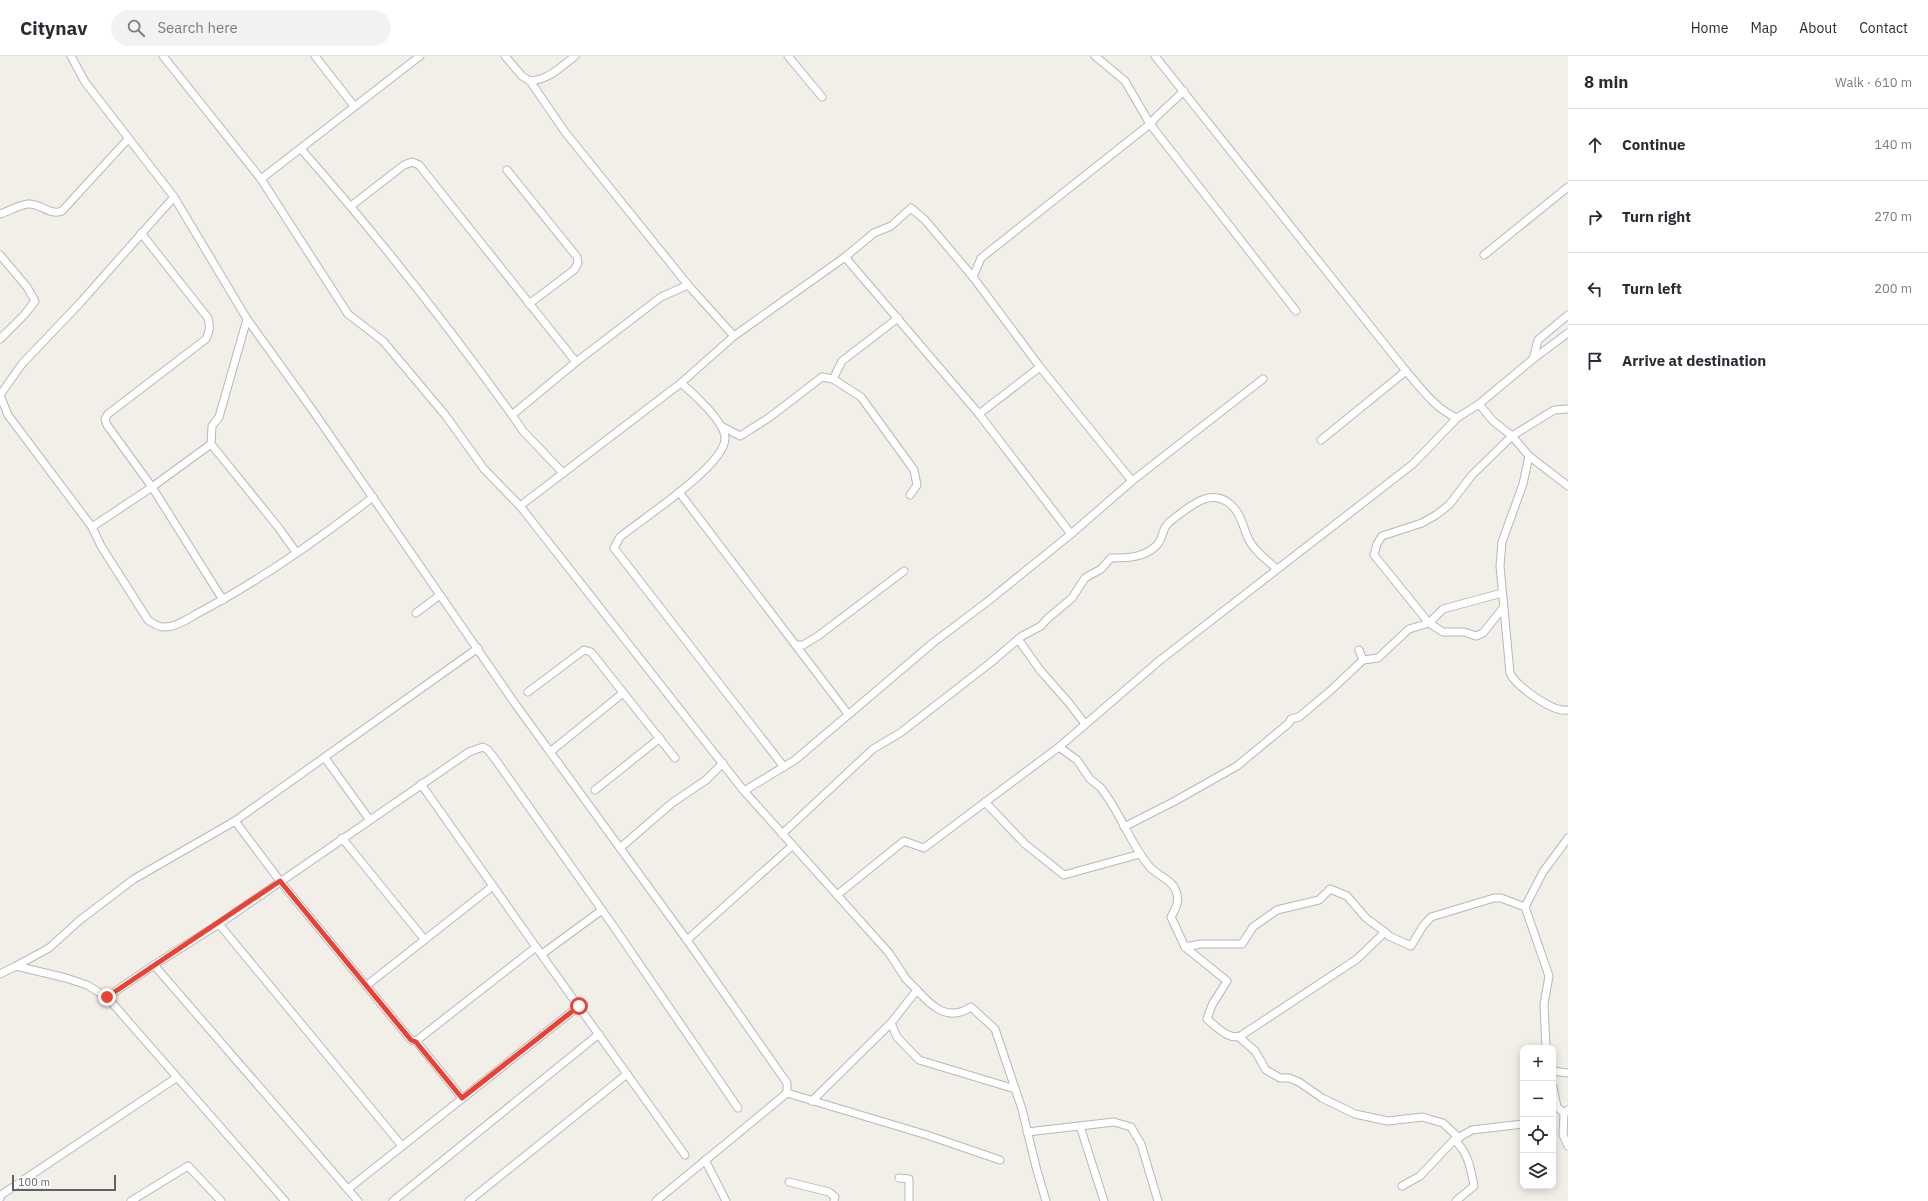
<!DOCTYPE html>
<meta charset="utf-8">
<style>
:root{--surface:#fff;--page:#f2f2f3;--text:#2b2b33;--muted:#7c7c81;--line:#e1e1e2}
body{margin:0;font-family:"IBM Plex Sans",sans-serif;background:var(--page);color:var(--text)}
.controls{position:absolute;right:12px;bottom:12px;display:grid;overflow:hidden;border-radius:8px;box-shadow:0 2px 10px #0003}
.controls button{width:36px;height:36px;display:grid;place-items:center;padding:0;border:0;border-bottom:1px solid var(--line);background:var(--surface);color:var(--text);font:20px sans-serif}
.scale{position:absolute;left:12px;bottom:10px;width:104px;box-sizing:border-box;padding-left:4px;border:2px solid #5f6368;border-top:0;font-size:11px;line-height:14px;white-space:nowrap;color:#5f6368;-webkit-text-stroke:3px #fff;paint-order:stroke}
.stop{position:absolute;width:12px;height:12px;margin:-9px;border:3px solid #ea4335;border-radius:50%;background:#fff}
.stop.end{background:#ea4335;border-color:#fff;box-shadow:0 1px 4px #0008}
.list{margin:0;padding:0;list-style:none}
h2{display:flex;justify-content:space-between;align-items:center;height:52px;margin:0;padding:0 16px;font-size:17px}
h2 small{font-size:13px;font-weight:400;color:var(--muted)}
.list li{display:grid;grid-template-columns:26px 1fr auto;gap:12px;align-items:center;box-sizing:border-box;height:72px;padding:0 16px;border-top:1px solid var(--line)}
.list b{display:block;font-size:15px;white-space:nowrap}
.list em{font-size:13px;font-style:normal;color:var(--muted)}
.icon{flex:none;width:22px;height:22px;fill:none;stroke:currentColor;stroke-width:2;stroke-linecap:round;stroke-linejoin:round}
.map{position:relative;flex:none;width:1568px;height:1145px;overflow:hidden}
header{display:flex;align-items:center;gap:24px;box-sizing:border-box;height:56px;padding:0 20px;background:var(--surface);border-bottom:1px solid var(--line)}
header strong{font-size:19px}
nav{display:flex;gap:22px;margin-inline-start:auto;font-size:14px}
.search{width:280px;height:36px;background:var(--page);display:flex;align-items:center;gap:10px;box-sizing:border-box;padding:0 14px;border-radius:22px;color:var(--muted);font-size:15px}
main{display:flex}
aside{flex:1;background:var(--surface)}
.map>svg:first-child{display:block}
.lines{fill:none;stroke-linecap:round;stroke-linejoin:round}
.minor-casing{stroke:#b5b8bc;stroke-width:9}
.minor{stroke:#fff;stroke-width:7}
.route{stroke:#ea4335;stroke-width:5}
</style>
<header>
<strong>Citynav</strong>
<div class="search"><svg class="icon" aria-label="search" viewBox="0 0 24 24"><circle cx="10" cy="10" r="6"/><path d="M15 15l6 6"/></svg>Search here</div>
<nav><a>Home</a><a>Map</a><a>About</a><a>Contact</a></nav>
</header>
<main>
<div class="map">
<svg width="1568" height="1145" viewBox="0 0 1568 1145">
<rect width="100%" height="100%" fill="#f1efe8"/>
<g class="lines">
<g class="minor-casing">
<g id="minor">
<path d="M71,0L85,26L174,141L247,263L311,352L516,649L687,884L787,1027V1037L656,1145"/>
<path d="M163,0L261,123L348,258L383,285L446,360L484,413L520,450L744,735L889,897L906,923L917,934L891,967L812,1045"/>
<path d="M315,0L354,50"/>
<path d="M505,0L522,20L530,25L565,76L688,229L734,280"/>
<path d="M788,0L822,41"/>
<path d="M1095,0L1125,25L1150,68L1296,255"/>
<path d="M1155,0L1406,315C1421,332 1435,353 1457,362L1479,348L1533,303L1568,277"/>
<path d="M530,25C548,24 561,11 575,0"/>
<path d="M301,93C376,178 446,267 512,359"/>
<path d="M507,114L577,201L578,207L574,214L529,248"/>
<path d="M261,123L420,0"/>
<path d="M174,141L80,247L22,308L0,339L8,359L92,471L101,490L148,564C152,567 158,571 164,571C177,571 189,562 200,556C261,524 319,483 373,441"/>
<path d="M351,150L404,109L412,106L419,109L576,306"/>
<path d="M0,158C9,155 19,149 28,148C41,147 49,160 62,155L128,83"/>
<path d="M141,177L208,262C210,270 210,275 206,283L108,358L105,363L107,369L152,431L223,544"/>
<path d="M0,199L27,231L35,245L25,258L0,283"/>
<path d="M1484,199L1568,131"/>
<path d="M845,201L979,358L1071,478"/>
<path d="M973,221L981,202L1150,68L1157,60L1184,35"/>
<path d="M247,263L219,361L212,370L211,388L278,471L296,496"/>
<path d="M1533,303L1538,284L1568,259"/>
<path d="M833,323L842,305L898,262"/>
<path d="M681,327C693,337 726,367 725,383C724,410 642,463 620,481L614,492L784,711"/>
<path d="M1479,348L1493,365L1512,380L1529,400L1568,430"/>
<path d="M979,358L1040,311"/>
<path d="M721,370L740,380L770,361L822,321L833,323L861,341L914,414L917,429L910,439"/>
<path d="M1321,384L1406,315"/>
<path d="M1529,400L1523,428L1502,486L1500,510L1510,617C1516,630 1553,657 1568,654"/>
<path d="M563,417L523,375L512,359L576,306L661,241L688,229"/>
<path d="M679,436L848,658"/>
<path d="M520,450L681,327L734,280L845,201L874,177L891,170L911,152L925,164L973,221L1040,311L1132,425L1263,323"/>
<path d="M92,471L152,431L211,388"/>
<path d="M1503,552L1483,577L1476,580L1464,576H1443L1429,567L1374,499L1377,488L1382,480L1422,467L1436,459L1449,449L1472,419L1512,380L1554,354L1568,353"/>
<path d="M416,557L440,539"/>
<path d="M1018,583L1040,614L1069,647L1085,668"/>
<path d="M796,589H803L818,580L904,515"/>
<path d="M1359,594L1363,604"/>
<path d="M528,636L584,594L591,596L675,702"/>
<path d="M1059,691L1077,704L1090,723L1100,731C1120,755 1129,786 1149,810C1156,819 1173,824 1176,835C1180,845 1176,852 1171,861L1185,891L1227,925L1212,949L1207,963C1217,971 1230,986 1242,979L1357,903L1385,876L1389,880L1411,890L1423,870L1431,861L1494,842H1501L1525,851L1549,920L1544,948L1546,992"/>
<path d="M550,696L623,637"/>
<path d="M325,702L369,763"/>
<path d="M595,734L660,682"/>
<path d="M744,735L795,704L934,586L987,546L1071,478L1132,425"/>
<path d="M985,746L1025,788L1064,819L1140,798"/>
<path d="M235,765L280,825L411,984L416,985L536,891L421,728"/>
<path d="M1124,771L1175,745L1237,710L1289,667L1291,663L1299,661L1330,635L1363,604L1378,602L1409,573L1429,567L1443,553L1502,537"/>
<path d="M782,778L873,693L900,677L989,608L1022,580L1041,570L1047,563L1072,542L1085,522L1101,513L1111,502C1128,502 1144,502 1157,489C1162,484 1162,476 1166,470C1168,466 1174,463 1177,460C1192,449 1210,433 1229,447C1241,456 1243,472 1249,484C1255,496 1267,504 1277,513"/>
<path d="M342,782L424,883"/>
<path d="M620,792L672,747L706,724L723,707"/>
<path d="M837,839L904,785L924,792L1059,691L1159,605L1413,408L1457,362"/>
<path d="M1525,851L1543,816L1568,782"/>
<path d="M219,868L402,1090"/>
<path d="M687,884L792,790"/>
<path d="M536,891L685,1099"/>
<path d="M1185,891L1200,888H1242L1253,871L1277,854L1319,844L1330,833L1347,840L1366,862L1385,876"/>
<path d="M542,898L602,854"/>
<path d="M154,909L358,1145"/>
<path d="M16,910L49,892L80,864L134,823L235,765L478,592"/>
<path d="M0,918L16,910L66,922L87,929L107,941L285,1145"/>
<path d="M367,929L493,830"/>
<path d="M917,934C932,951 948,966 971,951L995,973L1022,1053L1036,1111L1046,1145"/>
<path d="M107,941L154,909L219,868L469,696L483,691L488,694L495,703L614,871L738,1052"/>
<path d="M891,967L897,981L919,1004L1015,1033"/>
<path d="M1239,981L1255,995L1266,1014L1280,1022H1289L1299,1026L1322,1042L1355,1058L1388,1065L1422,1061L1443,1067L1459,1082"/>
<path d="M416,985L462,1042"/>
<path d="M1553,1015L1568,1017"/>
<path d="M1553,1031L1557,1051L1564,1057L1568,1054"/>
<path d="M787,1037L927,1079L1000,1104"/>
<path d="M1564,1057L1563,1079L1568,1090"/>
<path d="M1080,1070L1104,1145"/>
<path d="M1027,1076L1114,1066L1131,1071L1141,1088L1158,1145"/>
<path d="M1454,1084C1468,1095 1471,1114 1474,1130L1456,1145"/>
<path d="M705,1104L726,1145"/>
<path d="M899,1122L909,1123V1145"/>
<path d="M789,1126L829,1136L835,1141L834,1145"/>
<path d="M1402,1130L1420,1120L1454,1084L1472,1074L1523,1068"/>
<path d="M348,1133L579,950"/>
<path d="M0,1142L1,1139L176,1022"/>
<path d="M131,1145L188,1110L221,1145"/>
<path d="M393,1145L599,978"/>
<path d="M469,1145L627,1018"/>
</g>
</g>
<use href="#minor" class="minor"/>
</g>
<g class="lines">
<path class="route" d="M107,941L280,825L411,984L416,986L462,1042L579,950"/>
</g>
</svg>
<div class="controls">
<button>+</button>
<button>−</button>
<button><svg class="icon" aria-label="locate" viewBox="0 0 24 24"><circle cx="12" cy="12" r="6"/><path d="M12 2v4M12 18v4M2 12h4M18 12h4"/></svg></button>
<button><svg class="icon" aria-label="layers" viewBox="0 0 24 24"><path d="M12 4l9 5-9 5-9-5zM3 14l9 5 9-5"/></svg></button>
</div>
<div class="scale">100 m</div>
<div class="stop" style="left:579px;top:950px"></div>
<div class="stop end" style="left:107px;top:941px"></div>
</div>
<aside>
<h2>8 min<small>Walk · 610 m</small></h2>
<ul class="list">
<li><svg class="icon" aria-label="ahead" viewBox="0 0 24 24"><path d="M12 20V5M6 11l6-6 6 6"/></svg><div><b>Continue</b></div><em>140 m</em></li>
<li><svg class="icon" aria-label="right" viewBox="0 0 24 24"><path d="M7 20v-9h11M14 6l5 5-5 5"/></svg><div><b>Turn right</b></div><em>270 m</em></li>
<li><svg class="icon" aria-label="left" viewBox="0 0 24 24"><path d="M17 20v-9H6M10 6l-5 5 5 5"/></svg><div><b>Turn left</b></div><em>200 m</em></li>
<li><svg class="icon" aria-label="arrive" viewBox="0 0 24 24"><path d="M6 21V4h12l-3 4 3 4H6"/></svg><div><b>Arrive at destination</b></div></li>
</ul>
</aside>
</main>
